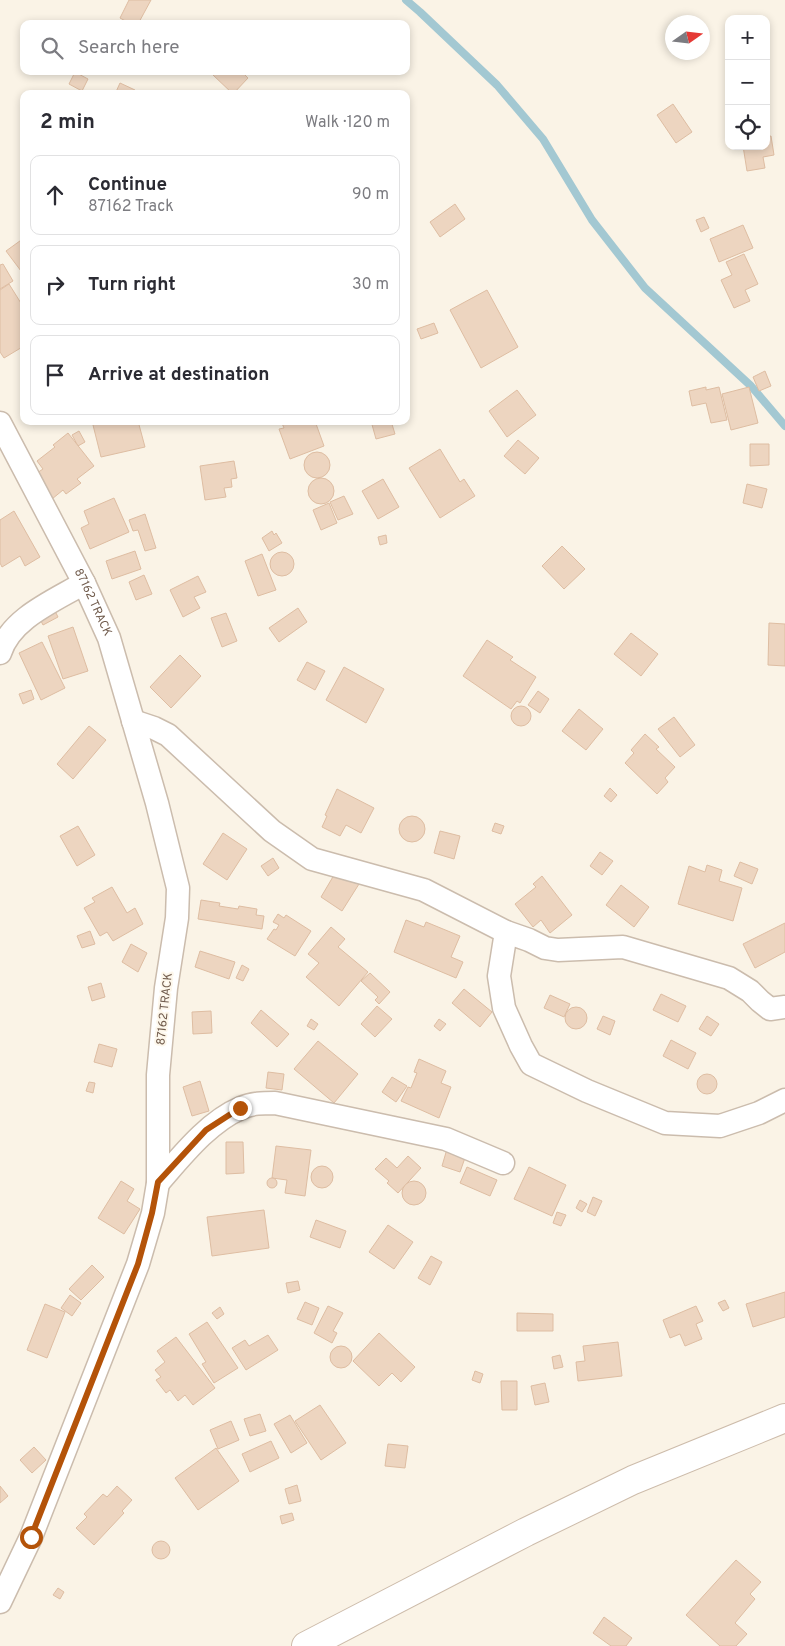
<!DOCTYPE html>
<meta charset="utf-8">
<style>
:root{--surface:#fff;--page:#f7f7f7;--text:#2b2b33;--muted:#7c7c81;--line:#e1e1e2}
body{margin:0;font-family:Overpass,sans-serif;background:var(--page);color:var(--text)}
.controls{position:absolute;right:15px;top:15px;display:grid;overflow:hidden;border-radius:10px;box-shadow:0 2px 8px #0003}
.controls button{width:45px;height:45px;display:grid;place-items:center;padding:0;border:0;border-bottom:1px solid var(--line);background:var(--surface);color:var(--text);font:25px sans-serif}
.compass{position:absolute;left:665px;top:15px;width:45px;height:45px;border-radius:50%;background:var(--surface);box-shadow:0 2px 8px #0003;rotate:76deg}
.stop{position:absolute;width:15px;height:15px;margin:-11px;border:4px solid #b45309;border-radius:50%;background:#fff}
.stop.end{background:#b45309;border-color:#fff;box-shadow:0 1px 5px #0008}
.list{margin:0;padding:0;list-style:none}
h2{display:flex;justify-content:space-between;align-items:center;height:65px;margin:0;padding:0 20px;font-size:21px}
h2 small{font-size:16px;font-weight:400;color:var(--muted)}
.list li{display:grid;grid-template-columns:32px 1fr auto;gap:15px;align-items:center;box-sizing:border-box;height:80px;margin:0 10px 10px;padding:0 10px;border:1px solid var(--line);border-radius:10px}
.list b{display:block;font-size:19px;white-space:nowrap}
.list p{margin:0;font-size:16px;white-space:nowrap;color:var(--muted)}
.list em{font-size:16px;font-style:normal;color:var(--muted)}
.icon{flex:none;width:28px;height:28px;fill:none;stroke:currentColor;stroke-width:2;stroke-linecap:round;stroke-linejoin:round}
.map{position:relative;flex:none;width:785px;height:1646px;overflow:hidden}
.search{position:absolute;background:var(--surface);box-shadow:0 2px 8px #0003;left:20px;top:20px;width:390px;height:55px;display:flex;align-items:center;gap:12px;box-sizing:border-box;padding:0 18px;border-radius:10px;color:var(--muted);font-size:19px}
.panel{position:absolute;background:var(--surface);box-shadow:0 2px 8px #0003;left:20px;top:90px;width:390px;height:335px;border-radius:10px}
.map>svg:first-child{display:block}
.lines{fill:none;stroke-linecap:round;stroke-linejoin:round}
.stream{stroke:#a3c8d2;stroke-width:8}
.building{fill:#edd5c0;stroke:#debda2}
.minor-casing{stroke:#cbbcad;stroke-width:25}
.secondary-casing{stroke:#cdbcab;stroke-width:30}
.minor{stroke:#fff;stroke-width:22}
.secondary{stroke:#fff;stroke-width:28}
.route{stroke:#b45309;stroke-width:6}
.labels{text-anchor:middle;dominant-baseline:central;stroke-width:4;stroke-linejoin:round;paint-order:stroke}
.street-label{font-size:12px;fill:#715c4d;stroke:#fdf7eb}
</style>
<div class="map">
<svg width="785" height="1646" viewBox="0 0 785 1646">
<rect width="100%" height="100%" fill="#faf3e6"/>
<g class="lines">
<path class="stream" d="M406,0L420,12L497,85L543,139L592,220L645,288L751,386L785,426"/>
</g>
<g class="building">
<path d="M129,0H151L138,24H131L120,18Z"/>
<path d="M217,71H241L248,78L233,94L213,75Z"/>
<path d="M75,72L88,79L82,91L69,84Z"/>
<path d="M120,83L135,90L134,92L138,94H115Z"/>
<path d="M673,104L692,132L676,143L657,115Z"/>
<path d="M771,136L774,155L763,157L765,168L747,171L743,146H766V137Z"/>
<path d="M455,204L465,219L440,237L430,222Z"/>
<path d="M704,217L709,228L701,232L696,220Z"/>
<path d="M743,225L753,248L719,262L710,239Z"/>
<path d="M24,238V275L6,251Z"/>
<path d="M744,254L758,284L745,290L750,301L734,308L721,280L732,275L726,262Z"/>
<path d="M3,264L13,281L0,289V265Z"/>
<path d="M9,284L24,308V346L4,358L0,352V290Z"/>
<path d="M487,290L518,347L481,368L450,310Z"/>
<path d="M434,323L438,333L421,339L417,329Z"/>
<path d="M765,371L771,386L759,391L753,377Z"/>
<path d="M706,387V390L719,387L727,420L711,423L706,403L692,406L689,391Z"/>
<path d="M749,387L758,423L731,430L722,394Z"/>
<path d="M517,390L536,415L507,437L489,411Z"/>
<path d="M92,421H138L145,447L101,457Z"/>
<path d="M281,421H315L324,446L290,459L279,429L284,428Z"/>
<path d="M371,421H391L395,434L376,439Z"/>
<path d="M79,431L85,442L78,446L72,435Z"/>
<path d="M68,433L94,466L77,479L81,483L66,494L63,490L52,499L34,475L43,469L37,461L55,447L53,445Z"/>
<path d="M518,440L539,458L525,474L504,456Z"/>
<path d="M750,444H769V465L750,466Z"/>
<path d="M440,449L460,482L464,479L475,496L440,518L409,468Z"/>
<circle cx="317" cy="465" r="13"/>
<path d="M234,461L237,478L231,479L232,487L224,488L226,497L205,500L200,466Z"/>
<circle cx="321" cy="491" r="13"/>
<path d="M383,479L399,507L378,519L362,491Z"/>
<path d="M747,484L767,489L762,508L743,503Z"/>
<path d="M344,496L353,514L338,520L330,502Z"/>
<path d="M114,498L129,532L90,549L81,528L89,524L84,511Z"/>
<path d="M329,503L337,523L321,530L313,510Z"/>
<path d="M14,511L40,557L25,566L20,556L2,567L0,563V520Z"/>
<path d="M145,514L156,548L145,551L138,530L133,531L129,520Z"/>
<path d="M272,531L274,535L276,533L282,543L269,551L262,538Z"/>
<path d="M386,535L387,543L380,545L378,537Z"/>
<path d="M562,546L585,569L564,589L542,566Z"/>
<path d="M135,551L141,569L112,579L106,561Z"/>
<circle cx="282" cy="564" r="12"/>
<path d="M262,554L276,590L258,596L245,561Z"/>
<path d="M144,575L152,594L136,600L129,582Z"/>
<path d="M198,576L206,592L194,597L200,608L183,617L170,590Z"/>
<path d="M52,605L58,617L43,625L37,613Z"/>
<path d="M298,608L307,622L279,642L269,628Z"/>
<path d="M226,613L237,641L222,647L211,618Z"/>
<path d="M769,623L785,624V666L768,665Z"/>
<path d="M73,627L88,671L63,679L48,636Z"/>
<path d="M631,633L658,654L641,676L614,654Z"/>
<path d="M487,640L513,657L510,660L536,677L520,703L517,701L511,709L463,676Z"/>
<path d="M42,642L65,688L41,700L19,653Z"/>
<path d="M180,655L201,676L171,708L150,687Z"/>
<path d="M307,662L325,671L315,690L297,680Z"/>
<path d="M344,667L384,689L366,723L326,700Z"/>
<path d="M31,690L34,699L23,704L19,694Z"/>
<path d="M538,691L549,699L540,713L528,705Z"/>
<circle cx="521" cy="716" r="10"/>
<path d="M579,709L603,729L586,750L562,731Z"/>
<path d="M674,717L695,745L680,757L658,729Z"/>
<path d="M89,726L106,740L73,779L57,764Z"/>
<path d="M645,734L659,747L656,749L675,767L665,778L668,782L657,794L625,763L634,753L631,750Z"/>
<path d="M610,788L617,795L611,802L604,796Z"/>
<path d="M337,789L374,808L361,833L346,825L340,836L322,827L327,816L325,815Z"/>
<circle cx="412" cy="829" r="13"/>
<path d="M495,823L504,826L501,834L492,831Z"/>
<path d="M78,826L95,855L77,866L60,836Z"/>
<path d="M440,831L460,836L454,859L434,853Z"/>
<path d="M223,833L247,849L227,880L203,864Z"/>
<path d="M600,852L613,861L602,875L590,866Z"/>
<path d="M273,858L279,868L268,876L261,866Z"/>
<path d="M740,862L758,869L752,884L734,876Z"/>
<path d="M707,865L722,870L719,881L742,888L733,921L678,904L689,866L705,872Z"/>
<path d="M337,870L359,884L342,911L321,897Z"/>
<path d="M542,876L572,915L550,933L541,920L533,927L515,904L536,887L533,884Z"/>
<path d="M621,885L649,907L634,927L606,905Z"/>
<path d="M112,887L127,913L135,908L143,924L113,941L107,932L100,936L84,908L95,902L92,898Z"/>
<path d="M201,900L220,903L219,906L238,909L239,906L257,909L256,915L264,916L262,929L198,919Z"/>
<path d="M278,914L284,918L286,915L311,931L295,956L267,939L274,929L276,930L279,925L273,922Z"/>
<path d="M406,920L424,927L426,922L460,936L451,957L463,962L456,978L394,952Z"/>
<path d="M785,923V952L755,968L743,944Z"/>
<path d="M331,927L345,939L338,947L368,972L339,1006L306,977L319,963L308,954Z"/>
<path d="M90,931L95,944L82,948L77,936Z"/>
<path d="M131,944L147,953L138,972L122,962Z"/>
<path d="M200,951L235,962L229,979L195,967Z"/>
<path d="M242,965L249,969L243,981L236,978Z"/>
<path d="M370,973L390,992L379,1004L375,1000L378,997L361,981Z"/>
<path d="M101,983L105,997L92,1001L88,987Z"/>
<path d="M464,989L492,1012L480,1027L452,1003Z"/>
<path d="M661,994L686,1006L678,1022L653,1010Z"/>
<path d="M550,995L570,1004L564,1017L544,1008Z"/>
<path d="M377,1006L392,1019L375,1037L361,1024Z"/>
<circle cx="576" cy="1018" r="11"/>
<path d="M261,1010L289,1034L277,1047L251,1023Z"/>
<path d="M211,1011L212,1033L193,1034L192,1012Z"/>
<path d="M603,1016L615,1021L610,1035L597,1029Z"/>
<path d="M707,1016L719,1024L711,1036L699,1029Z"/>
<path d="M311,1019L318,1024L314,1030L307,1026Z"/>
<path d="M439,1019L446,1024L440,1031L434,1026Z"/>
<path d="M671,1040L696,1053L688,1069L663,1056Z"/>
<path d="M318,1041L358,1074L334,1103L294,1069Z"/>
<path d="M99,1044L117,1049L112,1067L94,1062Z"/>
<path d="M419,1059L446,1071L441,1083L451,1087L439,1118L401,1101L408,1087L411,1088L417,1073L414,1072Z"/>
<path d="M268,1072L284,1074L282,1090L266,1088Z"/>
<circle cx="707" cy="1084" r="10"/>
<path d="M392,1077L407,1086L396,1102L382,1092Z"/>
<path d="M200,1081L209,1111L192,1116L183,1087Z"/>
<path d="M89,1082L95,1083L93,1093L86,1091Z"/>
<path d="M226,1142H243L244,1173L226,1174Z"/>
<path d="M276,1146L311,1150L305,1196L285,1193L287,1180L272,1178Z"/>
<path d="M447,1149L466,1155L460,1172L442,1166Z"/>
<path d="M408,1156L421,1168L398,1193L387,1183L389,1181L375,1169L386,1158L397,1168Z"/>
<circle cx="322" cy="1177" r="11"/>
<path d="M467,1167L497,1180L490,1196L460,1183Z"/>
<path d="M529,1167L566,1185L552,1216L514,1199Z"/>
<circle cx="272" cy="1183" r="5"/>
<path d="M121,1181L134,1189L127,1201L140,1209L124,1234L98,1218Z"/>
<circle cx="414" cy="1193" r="12"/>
<path d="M593,1197L602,1201L595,1216L587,1212Z"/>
<path d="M580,1200L587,1204L582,1212L576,1208Z"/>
<path d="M264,1210L269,1248L212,1256L207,1217Z"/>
<path d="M557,1212L566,1215L561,1226L553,1223Z"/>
<path d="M316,1220L346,1231L340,1248L310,1237Z"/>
<path d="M388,1225L413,1242L394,1269L369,1252Z"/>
<path d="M431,1256L442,1262L430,1285L418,1278Z"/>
<path d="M92,1265L104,1277L81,1300L69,1289Z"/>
<path d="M298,1281L300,1290L288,1293L286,1283Z"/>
<path d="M785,1292V1317L753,1327L746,1304Z"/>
<path d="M70,1295L81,1303L72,1316L61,1308Z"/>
<path d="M725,1300L729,1308L723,1311L718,1303Z"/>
<path d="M305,1302L319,1308L312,1325L297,1319Z"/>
<path d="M45,1304L65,1312L47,1358L27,1350Z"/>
<path d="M328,1306L343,1313L333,1331L337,1333L332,1343L314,1333Z"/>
<path d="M696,1306L703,1321L696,1324L702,1339L685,1346L680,1334L670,1338L663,1320Z"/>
<path d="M220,1307L224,1314L217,1319L212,1313Z"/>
<path d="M517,1313L553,1314V1331H517Z"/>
<path d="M207,1322L238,1368L214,1383L202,1364L206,1362L189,1334Z"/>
<path d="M379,1333L415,1367L401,1382L392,1373L379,1386L353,1361Z"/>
<path d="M268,1335L278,1350L246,1370L232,1348L245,1340L249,1346Z"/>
<path d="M176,1337L215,1388L193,1405L185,1395L178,1401L170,1390L166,1393L156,1380L161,1377L155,1370L165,1362L157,1351Z"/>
<path d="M618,1342L622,1376L578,1381L576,1362L585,1361L583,1346Z"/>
<circle cx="341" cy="1357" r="11"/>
<path d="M560,1355L563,1367L554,1369L552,1357Z"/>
<path d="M475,1371L483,1374L480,1383L472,1380Z"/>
<path d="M501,1381H517V1410H502Z"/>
<path d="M545,1383L549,1402L535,1405L531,1386Z"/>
<path d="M320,1405L346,1443L321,1460L295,1421Z"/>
<path d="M260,1414L266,1431L250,1436L244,1419Z"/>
<path d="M290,1415L307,1443L291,1453L274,1424Z"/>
<path d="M231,1421L239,1440L218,1449L210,1430Z"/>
<path d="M271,1441L279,1458L250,1472L242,1454Z"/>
<path d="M388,1444L408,1446L405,1468L385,1466Z"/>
<path d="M34,1447L46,1460L32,1473L20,1460Z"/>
<path d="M216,1448L239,1481L198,1510L175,1478Z"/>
<path d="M297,1485L301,1501L289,1504L285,1489Z"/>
<path d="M0,1486L8,1496L0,1503Z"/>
<path d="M117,1486L132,1500L122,1511L124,1513L94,1545L76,1528L87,1517L84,1514L103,1494L107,1497Z"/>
<path d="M292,1513L294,1520L282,1524L280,1516Z"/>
<circle cx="161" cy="1550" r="9"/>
<path d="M736,1560L761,1582L750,1594L755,1599L735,1623L747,1634L736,1646H720L686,1615Z"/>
<path d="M58,1588L64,1592L60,1599L53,1595Z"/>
<path d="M604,1617L632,1638L626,1646H611L593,1633Z"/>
</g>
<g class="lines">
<g class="minor-casing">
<g id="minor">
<path id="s1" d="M0,423L84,583L109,638L157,803L178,888L177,918L166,988L158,1075V1183L153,1213L138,1264L31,1537L0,1602"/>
<path d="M0,653C11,618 54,601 84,583"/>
<path d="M133,721L154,728L168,735L272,831L312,859L424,890L506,932L529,940L545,948L558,950L623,947L729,978L750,991L760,1001L770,1009L785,1007"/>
<path d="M506,932L499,976L504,1008L521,1046L531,1064L587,1091L665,1123L720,1126L759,1113L785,1100"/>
<path d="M158,1183C181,1157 208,1122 241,1108C252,1103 263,1103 275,1103L446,1139L503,1163"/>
</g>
</g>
<g class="secondary-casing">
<path id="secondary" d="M306,1646L526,1532L633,1480L785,1418"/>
</g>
<use href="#minor" class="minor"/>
<use href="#secondary" class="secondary"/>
</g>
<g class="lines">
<path class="route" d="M31,1537L138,1264L152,1213L158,1182L206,1130L240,1108"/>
</g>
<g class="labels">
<g class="street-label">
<text stroke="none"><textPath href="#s1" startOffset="202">87162 TRACK</textPath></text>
<text transform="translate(165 1009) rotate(-84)">87162 TRACK</text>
</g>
</g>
</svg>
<div class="controls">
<button>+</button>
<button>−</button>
<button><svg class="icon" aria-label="locate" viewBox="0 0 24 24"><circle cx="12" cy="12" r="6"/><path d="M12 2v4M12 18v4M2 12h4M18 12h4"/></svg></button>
</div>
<svg class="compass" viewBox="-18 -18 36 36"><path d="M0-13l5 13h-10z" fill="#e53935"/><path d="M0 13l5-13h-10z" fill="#7c7c81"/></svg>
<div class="stop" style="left:31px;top:1537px"></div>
<div class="stop end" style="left:240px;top:1108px"></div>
<div class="search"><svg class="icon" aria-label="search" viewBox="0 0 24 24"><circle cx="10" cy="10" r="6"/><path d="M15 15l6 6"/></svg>Search here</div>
<section class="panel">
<h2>2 min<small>Walk · 120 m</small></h2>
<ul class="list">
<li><svg class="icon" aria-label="ahead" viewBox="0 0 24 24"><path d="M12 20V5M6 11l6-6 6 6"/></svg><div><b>Continue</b><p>87162 Track</p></div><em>90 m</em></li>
<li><svg class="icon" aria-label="right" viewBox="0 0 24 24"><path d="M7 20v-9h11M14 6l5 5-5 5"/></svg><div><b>Turn right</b></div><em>30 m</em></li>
<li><svg class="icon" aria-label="arrive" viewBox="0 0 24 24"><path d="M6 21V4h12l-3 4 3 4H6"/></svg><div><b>Arrive at destination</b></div></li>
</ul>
</section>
</div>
